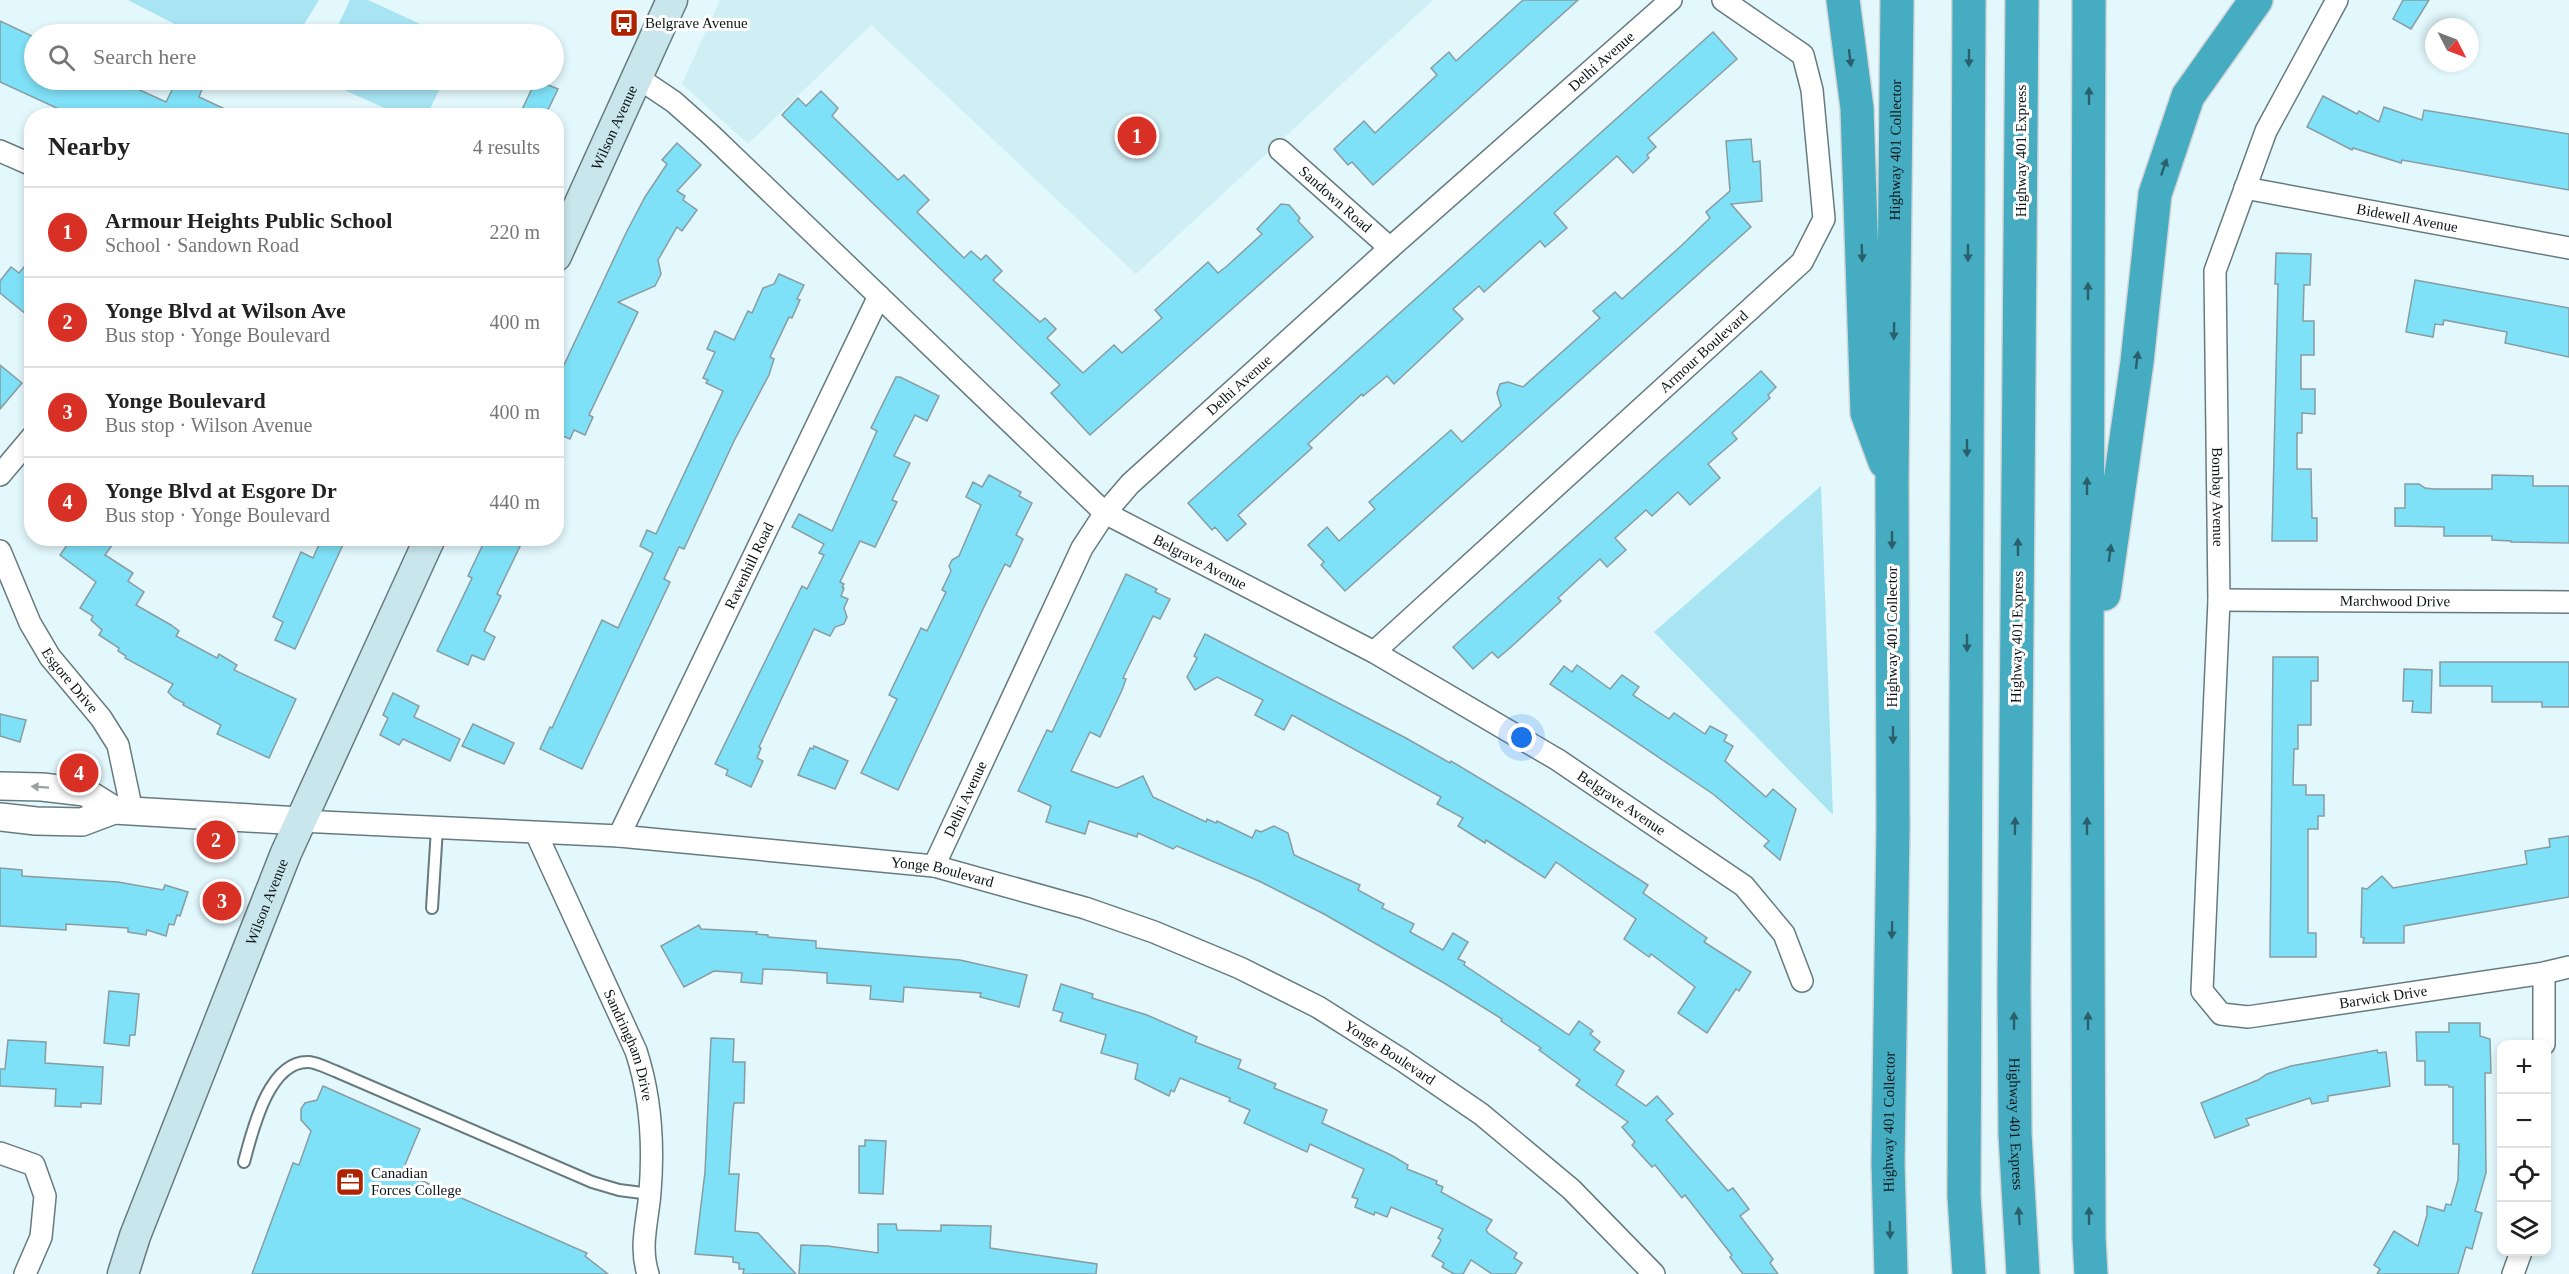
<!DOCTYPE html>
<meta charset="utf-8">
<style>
:root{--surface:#fff;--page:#f6f6f6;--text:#222;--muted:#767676;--line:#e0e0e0;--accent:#d93025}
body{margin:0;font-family:Georgia,serif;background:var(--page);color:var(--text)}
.controls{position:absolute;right:18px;bottom:18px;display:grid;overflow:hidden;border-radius:12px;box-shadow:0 3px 9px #0003}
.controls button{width:54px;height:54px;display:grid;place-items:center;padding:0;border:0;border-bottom:2px solid var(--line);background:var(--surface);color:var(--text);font:30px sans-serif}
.compass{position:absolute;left:2425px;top:18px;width:54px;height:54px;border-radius:50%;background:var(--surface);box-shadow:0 3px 9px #0003;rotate:132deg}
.you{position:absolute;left:1522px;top:738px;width:21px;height:21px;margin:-15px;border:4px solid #fff;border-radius:50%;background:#1a73e8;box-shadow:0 0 0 9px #1a73e833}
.badge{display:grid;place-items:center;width:39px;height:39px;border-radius:50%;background:var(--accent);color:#fff;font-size:20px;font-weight:700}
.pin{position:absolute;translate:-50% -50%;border:3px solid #fff;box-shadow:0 2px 6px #0006}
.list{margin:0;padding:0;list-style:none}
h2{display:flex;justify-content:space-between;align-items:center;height:78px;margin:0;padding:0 24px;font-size:26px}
h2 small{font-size:20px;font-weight:400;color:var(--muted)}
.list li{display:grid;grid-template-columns:39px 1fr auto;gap:18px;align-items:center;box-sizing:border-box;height:90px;padding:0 24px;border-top:2px solid var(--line)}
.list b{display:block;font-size:22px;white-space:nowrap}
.list p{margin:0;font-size:20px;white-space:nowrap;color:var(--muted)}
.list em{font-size:20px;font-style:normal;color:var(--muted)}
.icon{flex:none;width:33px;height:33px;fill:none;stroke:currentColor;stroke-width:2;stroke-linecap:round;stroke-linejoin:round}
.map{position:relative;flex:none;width:2569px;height:1274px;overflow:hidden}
.search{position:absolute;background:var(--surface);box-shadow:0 3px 9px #0003;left:24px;top:24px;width:540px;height:66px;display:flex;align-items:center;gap:15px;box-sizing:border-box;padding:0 21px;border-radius:33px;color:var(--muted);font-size:22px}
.panel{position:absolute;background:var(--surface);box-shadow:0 3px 9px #0003;left:24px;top:108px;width:540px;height:438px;border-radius:24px}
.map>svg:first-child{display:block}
.built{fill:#cfeff5}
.green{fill:#a8e4f2}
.building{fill:#7fe1f7;stroke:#889ca1;stroke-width:1.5}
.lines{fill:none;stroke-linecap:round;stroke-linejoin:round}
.service-casing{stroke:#677b7f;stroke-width:14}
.minor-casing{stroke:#677b7f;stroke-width:24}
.tertiary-casing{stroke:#677b7f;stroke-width:30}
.secondary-casing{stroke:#677b7f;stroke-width:33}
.motorway-casing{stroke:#d3d5d5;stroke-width:36}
.service{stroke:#fff;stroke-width:10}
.minor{stroke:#fff;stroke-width:21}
.tertiary{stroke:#fff;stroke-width:27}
.secondary{stroke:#c8e6ec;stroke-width:30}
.motorway{stroke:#46acc1;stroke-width:33}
.oneway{fill:#2a606c}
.oneway2{fill:#9ea1a2}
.labels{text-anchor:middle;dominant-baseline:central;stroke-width:6;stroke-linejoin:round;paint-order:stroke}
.poi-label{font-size:15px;fill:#0d1517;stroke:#fff;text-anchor:start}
.street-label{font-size:15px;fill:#0d1517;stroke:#fff}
</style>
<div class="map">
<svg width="2569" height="1274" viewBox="0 0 2569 1274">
<rect width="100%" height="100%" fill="#e2f8fd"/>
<path class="built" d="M720,0H1433L1136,274L871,25L748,144L682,84Z"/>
<g class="green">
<path d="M128,0H319L298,34H194Z"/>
<path d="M350,0H368L442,34H334Z"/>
<path d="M322,80H444L427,115H400Z"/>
<path d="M1821,486L1833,815L1654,632Z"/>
</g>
<g class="building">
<path d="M1523,0H1578L1373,185L1352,162L1348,165L1334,149L1364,121L1375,133L1437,75L1431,68L1449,52L1456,61Z"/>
<path d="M2403,0H2429L2411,29L2393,19Z"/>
<path d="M0,21L34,37V80H118L166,102L177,80H181L202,89L199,97L240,116H74L0,82Z"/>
<path d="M1713,32L1737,59L1648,138L1656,147L1647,155L1649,158L1633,173L1617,156L1554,213L1567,228L1545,247L1540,241L1484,292L1479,286L1453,309L1463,319L1394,384L1387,376L1363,396L1362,394L1308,444L1312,448L1238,515L1246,524L1227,541L1215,527L1212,530L1188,503Z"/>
<path d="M536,80L558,89L545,116H519Z"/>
<path d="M821,91L838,108L832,116L898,180L904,175L929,200L917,212L964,258L971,251L981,260L986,255L1002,271L993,280L1040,322L1045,318L1056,329L1047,338L1083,373L1114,345L1122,353L1162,318L1155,310L1208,262L1218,273L1227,266L1262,234L1257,229L1281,204L1289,205L1300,218L1298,221L1313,237L1090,435L1051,393L1060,385L782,115L798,98L806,106Z"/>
<path d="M2323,96L2357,114L2359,111L2379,122L2384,107L2422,120L2424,110L2569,134V190L2402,160L2401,163L2353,148L2352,150L2307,127Z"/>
<path d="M1751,139L1753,162L1760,161L1762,201L1731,204L1751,227L1345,591L1321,565L1324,562L1308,545L1327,527L1339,541L1375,509L1369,502L1451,430L1462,442L1501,406L1497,393L1500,384L1508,382L1523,387L1600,318L1593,311L1615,292L1622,299L1681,246L1710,218L1706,212L1730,191L1726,141Z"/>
<path d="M677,143L701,165L677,191L685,196L683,200L697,210L682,231L677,227L658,260L661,274L655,286L618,302L638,312L589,415L593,417L585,435L574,430L570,439L556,433V382L626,233L645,197L667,164L662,160Z"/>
<path d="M2276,253L2311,254L2310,285H2304L2303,321H2314V355H2301V389H2315V414L2302,413V433H2297V469H2311L2312,518H2317V541H2272L2278,284H2275Z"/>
<path d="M32,257V319L0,293V281L11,267L19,273Z"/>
<path d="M779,274L804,285L797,299L800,300L792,318L789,317L770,357L774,359L769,375L734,441L684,549L679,547L664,579L670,582L582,769L540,749L550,727L552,728L602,620L618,628L653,553L640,546L647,530L656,534L723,391L706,383L708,380L703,378L715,352L707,349L715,331L734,340L748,311L752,313L763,288L774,284Z"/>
<path d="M2415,280L2569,308V357L2505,343L2507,332L2444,320L2443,325L2435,324L2433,337L2406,332Z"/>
<path d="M0,365L22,383L0,409Z"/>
<path d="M1761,371L1776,387L1768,395L1770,398L1732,433L1737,439L1708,464L1720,478L1690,505L1678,492L1652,516L1646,510L1615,538L1626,550L1607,567L1600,559L1558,598L1561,601L1511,647L1498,658L1492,652L1473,669L1453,647Z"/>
<path d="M896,377H900L939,396L927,421L915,415L894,456L910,463L892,500L897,502L875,547L860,541L840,582L844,584L842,587L844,588L841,596L848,599L844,608L847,617L844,624L835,627L830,636L814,629L759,747L761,748L757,758L763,761L751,787L726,775L728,770L715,764L802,586L807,589L824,555L819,553L824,544L792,527L799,514L832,531L877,431L871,428Z"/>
<path d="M989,475L1021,492L1019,496L1032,503L1016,535L1023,539L1010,567L1005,564L983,609L898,790L861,773L897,699L889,695L921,628L927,631L946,592L942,590L951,571L949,566L952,560L959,556L981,505L966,497L973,482L982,487Z"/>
<path d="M2492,475L2533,476V486H2569V543L2511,542V541L2492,540V536H2444V527L2395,526V508H2405V484H2419L2425,488L2434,489H2492Z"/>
<path d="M72,538H117L105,555L133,573L128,581L144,592L136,605L171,625L179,631L176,636L217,658L219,654L237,665L234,670L296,699L269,758L217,734L221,725L183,705L184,703L174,698L168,692L173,684L125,658L126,656L118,651L119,648L99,635L102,630L91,620L93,616L80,608L96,582L60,555Z"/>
<path d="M322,538H346L295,649L275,640L283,622L273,617L301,552L313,558Z"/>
<path d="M486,538H524L497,594L501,596L484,631L495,637L484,660L472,655L468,665L437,651L472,578L468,576Z"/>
<path d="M1126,574L1157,589L1155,592L1170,599L1160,619L1153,616L1123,678L1126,679L1122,690L1100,737L1090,732L1071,771L1117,788L1143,776L1153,797L1206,822L1207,819L1216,823L1217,821L1252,838L1256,830L1261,832L1274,826L1288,833L1294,855L1360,885L1358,890L1384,904L1382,908L1414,924L1410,932L1443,950L1453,933L1468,942L1458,959L1465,962L1464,965L1569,1035L1579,1021L1593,1031L1590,1034L1600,1042L1594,1050L1624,1071L1616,1085L1646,1106L1657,1096L1673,1114L1666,1120L1728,1191L1733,1188L1749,1209L1740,1216L1773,1259L1770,1263L1778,1274H1743L1730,1257L1732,1255L1685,1195L1682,1198L1655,1165L1652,1167L1632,1145L1635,1142L1622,1127L1628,1122L1576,1085L1580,1080L1539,1050L1541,1048L1501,1021L1502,1019L1444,983L1324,914L1261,882L1177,846L1173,849L1138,833L1137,837L1089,821L1085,834L1046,822L1051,806L1018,791L1047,730L1052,732Z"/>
<path d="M1205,634L1404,737L1450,763L1451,761L1519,802L1648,885L1643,893L1707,938L1704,942L1751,972L1739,991L1736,989L1707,1033L1678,1013L1695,987L1651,954L1649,957L1624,939L1636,919L1556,862L1545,878L1486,840L1485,843L1458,826L1463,818L1437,804L1441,797L1292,715L1284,730L1255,715L1263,700L1217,677L1195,690L1187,677L1197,658L1194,656Z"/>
<path d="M2273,657H2318V681H2311V725H2298V749H2294L2293,785H2306V795H2324V816H2318V829H2308V933H2316V957H2270Z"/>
<path d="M2440,662H2569V707H2542V702H2492V686H2440Z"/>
<path d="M1577,665L1610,689L1622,675L1639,687L1633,695L1669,719L1674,713L1705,734L1710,726L1727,735L1724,741L1733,746L1725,761L1766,797L1773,789L1796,809L1780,860L1764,846L1769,841L1713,794L1550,684L1564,666L1572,672Z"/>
<path d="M2404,669L2432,670L2431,713L2412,712L2413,701H2403Z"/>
<path d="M393,693L419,706L414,717L460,739L450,761L403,739L399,745L380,735L388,718L383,715Z"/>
<path d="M0,714L26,720L20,742L0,736Z"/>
<path d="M473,724L514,743L504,764L462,746Z"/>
<path d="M814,746L848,761L835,789L798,775L810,748L813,749Z"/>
<path d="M2569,836V897L2404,926V943H2363L2364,938L2361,937L2362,888L2367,889L2382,876L2393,888L2527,864L2525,851L2550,847L2549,839Z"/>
<path d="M0,868L22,870V876L118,882L163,890L165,885L188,892L180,916L177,915L174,925L169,924L166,936L147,930L146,935L128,932V928L66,924V930L0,926Z"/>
<path d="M699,925L701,929L757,932L756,934L768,935V937L816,941V948L960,960L1027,975L1019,1007L980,997L981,993L904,987L903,1002L870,999L871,986L827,983V973L788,970L763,969L762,984L741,982L742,973L714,971L684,987L661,946Z"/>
<path d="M1061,984L1093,994L1092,998L1147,1015L1197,1037L1195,1042L1241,1060L1238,1068L1276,1084L1274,1088L1327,1110L1322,1123L1391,1155L1408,1165L1407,1169L1437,1181L1436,1184L1443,1187L1441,1192L1492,1220L1486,1230L1488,1233L1517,1253L1514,1258L1522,1263L1515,1274H1492L1471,1260L1463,1274H1454L1442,1267L1444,1263L1432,1256L1441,1240L1438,1238L1443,1229L1391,1207L1387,1217L1375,1212L1374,1215L1355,1207L1358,1199L1352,1197L1364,1169L1310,1144L1307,1152L1244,1123L1250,1110L1229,1101L1230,1098L1180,1078L1174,1092L1171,1090L1169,1096L1135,1079L1138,1064L1101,1053L1106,1035L1060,1021L1063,1013L1053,1010Z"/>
<path d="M109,991L139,994L135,1035H130L129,1046L104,1043Z"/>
<path d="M2449,1023H2480V1036L2490,1039L2491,1073H2485L2486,1173L2475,1211L2482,1213L2472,1249L2466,1247L2458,1274H2377L2380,1269L2374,1265L2394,1231L2418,1246L2427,1215V1206L2444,1211L2446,1204L2451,1205L2458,1180L2459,1144H2453V1087H2449L2448,1085H2425V1061H2417L2416,1032H2449Z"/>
<path d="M711,1038L734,1039L733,1062H745L744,1103H734L733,1111L729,1174H739L735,1231L758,1233L796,1274H743L744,1269H739V1263L733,1262V1257L695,1254L705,1172Z"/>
<path d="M8,1040L46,1042L45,1063L103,1067L101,1104L81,1103V1107L55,1106L56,1089L0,1086V1069H5Z"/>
<path d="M2377,1050L2378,1053L2386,1052L2390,1086L2328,1096V1101L2312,1104L2310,1098L2246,1119L2249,1125L2215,1138L2201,1103L2258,1080L2267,1074L2291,1066Z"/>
<path d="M323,1086L420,1129L402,1172L587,1253L585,1256L608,1274H252L293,1163L299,1165L311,1131L301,1120V1109L305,1103L317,1100Z"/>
<path d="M865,1140L886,1141L883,1194L859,1193V1146H865Z"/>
<path d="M878,1224H896L897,1230L941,1231V1225L991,1226L990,1248L1097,1264L1096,1274H799L801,1245L828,1246L878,1253Z"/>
</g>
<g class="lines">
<g class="service-casing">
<g id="service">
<path d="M432,908L437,828"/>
<path d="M244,1162C252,1133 268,1060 309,1062C318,1063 327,1068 335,1071L592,1182L619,1190L650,1194"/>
</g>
</g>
<g class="minor-casing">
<g id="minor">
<path id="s1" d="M2337,0L2266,131L2215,271L2219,600L2202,991L2221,1014L2248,1017L2544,973L2569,967"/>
<path id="s2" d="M637,77L674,102L710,134L1105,513L1374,652L1558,760L1744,886L1784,934L1802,981"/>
<path id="s3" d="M1280,150L1390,248"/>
<path d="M0,151L32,165"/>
<path id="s4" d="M2245,188L2569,248"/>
<path d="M0,475L32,437"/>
<path id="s5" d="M0,551L30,623L50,657L101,718L118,745L132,811"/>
<path id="s6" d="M2219,600L2569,602"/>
<path id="s7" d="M1374,652L1802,262L1824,219L1812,90L1803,55L1723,0"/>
<path id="s8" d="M300,821L619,836L934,866L1085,908L1154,932L1240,968L1318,1007L1402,1060L1481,1114L1571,1189L1654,1274"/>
<path id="s9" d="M536,833L636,1051C651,1097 654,1143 650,1192C648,1220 639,1246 648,1274"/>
<path id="s10" d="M619,836L879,296"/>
<path id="s11" d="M934,866L1082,548L1105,513L1130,484L1390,248L1671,0"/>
<path d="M2544,973V1044"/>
<path d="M0,1153L34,1165L45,1196L41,1237L25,1274"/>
<path d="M2513,1274L2521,1252"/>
</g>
</g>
<g class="tertiary-casing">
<g id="tertiary">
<path d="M0,786L42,787L85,792L114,810"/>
<path d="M0,817L36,821L82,822L114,810L300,821"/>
</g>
</g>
<g class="secondary-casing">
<g id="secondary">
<path id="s12" d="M556,256L672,0"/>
<path id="s13" d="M123,1274L135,1236L286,853L430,538"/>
</g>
</g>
<g class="motorway-casing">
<g id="motorway">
<path d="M1843,0L1857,108L1867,413L1885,462"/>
<path id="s14" d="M2022,0L2014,988L2015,1134L2023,1274"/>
<path d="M2089,0L2087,650L2089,1238L2091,1274"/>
<path d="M2104,594L2137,362L2155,194L2188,96L2256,0"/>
<path id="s15" d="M1891,1274L1888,1163L1893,829L1892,482L1897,0"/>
<path d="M1969,1274L1964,1196L1969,0"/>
</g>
</g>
<use href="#service" class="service"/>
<use href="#minor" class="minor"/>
<use href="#tertiary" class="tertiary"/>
<use href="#secondary" class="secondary"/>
<use href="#motorway" class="motorway"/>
</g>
<defs><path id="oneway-solid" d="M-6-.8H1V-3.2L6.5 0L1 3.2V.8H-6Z" transform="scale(1.5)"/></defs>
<g class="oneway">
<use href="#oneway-solid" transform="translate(1850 58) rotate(83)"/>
<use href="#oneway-solid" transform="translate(1969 58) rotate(90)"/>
<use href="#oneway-solid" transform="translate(2089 96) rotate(-90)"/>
<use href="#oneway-solid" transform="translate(2164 167) rotate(-71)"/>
<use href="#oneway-solid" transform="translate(1862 253) rotate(88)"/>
<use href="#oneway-solid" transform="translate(1968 253) rotate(90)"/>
<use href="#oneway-solid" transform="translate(2088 291) rotate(-90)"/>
<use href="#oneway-solid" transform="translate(1894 331) rotate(91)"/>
<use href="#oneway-solid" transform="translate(2137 360) rotate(-83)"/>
<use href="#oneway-solid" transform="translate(1967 448) rotate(90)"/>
<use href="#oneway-solid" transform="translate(2087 486) rotate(-90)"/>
<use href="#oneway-solid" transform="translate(1892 540) rotate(90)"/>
<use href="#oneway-solid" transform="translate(2018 547) rotate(-90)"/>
<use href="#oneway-solid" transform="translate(2110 553) rotate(-82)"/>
<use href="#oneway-solid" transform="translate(1967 643) rotate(90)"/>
<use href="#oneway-solid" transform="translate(1893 735) rotate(90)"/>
<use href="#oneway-solid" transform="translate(2015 826) rotate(-89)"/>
<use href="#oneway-solid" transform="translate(2087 826) rotate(-90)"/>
<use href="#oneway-solid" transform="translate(1892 930) rotate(91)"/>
<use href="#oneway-solid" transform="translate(2014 1021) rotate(-90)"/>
<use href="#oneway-solid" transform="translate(2088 1021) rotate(-90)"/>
<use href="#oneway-solid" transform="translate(2019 1216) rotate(-94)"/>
<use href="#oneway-solid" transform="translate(2089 1216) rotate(-90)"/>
<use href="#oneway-solid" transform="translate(1890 1230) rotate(89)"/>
</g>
<use class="oneway2" href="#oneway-solid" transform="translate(40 787) rotate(-176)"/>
<defs>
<g id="bus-square" transform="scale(1.5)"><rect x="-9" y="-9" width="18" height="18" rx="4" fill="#af2300" stroke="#fff"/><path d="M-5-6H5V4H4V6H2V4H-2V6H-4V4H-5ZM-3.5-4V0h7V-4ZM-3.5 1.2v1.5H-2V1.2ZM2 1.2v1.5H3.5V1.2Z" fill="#fff"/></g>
<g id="office-square" transform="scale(1.5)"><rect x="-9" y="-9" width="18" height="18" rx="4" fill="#af2300" stroke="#fff"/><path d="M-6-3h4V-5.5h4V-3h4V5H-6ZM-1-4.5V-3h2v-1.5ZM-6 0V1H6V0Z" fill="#fff"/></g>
</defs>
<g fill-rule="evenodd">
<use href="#bus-square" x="624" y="23"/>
<use href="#office-square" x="350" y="1182"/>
</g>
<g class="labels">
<g class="poi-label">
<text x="645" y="23">Belgrave Avenue</text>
<text x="371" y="1173">Canadian<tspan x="371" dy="17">Forces College</tspan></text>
</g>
<g class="street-label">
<text stroke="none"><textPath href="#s11" startOffset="1064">Delhi Avenue</textPath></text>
<text stroke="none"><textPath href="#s12" startOffset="141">Wilson Avenue</textPath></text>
<text stroke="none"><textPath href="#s15" startOffset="1124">Highway 401 Collector</textPath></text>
<text transform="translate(2021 151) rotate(-90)">Highway 401 Express</text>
<text stroke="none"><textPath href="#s3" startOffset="74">Sandown Road</textPath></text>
<text stroke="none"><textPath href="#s4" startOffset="165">Bidewell Avenue</textPath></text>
<text stroke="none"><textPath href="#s7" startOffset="446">Armour Boulevard</textPath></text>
<text stroke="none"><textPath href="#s11" startOffset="578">Delhi Avenue</textPath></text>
<text stroke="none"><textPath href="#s1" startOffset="524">Bombay Avenue</textPath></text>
<text stroke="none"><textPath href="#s2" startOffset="747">Belgrave Avenue</textPath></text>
<text stroke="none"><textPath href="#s10" startOffset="300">Ravenhill Road</textPath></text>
<text stroke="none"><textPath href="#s6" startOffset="176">Marchwood Drive</textPath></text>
<text transform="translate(1892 637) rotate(-90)">Highway 401 Collector</text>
<text transform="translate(2017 637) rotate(-89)">Highway 401 Express</text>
<text stroke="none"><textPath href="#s5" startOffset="148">Esgore Drive</textPath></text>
<text stroke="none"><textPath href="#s11" startOffset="74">Delhi Avenue</textPath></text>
<text stroke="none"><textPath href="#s2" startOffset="1233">Belgrave Avenue</textPath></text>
<text stroke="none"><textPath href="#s8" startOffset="645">Yonge Boulevard</textPath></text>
<text stroke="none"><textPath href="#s13" startOffset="399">Wilson Avenue</textPath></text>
<text stroke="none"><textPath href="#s1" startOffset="1212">Barwick Drive</textPath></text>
<text stroke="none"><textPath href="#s9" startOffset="232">Sandringham Drive</textPath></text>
<text stroke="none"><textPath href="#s8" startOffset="1131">Yonge Boulevard</textPath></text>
<text stroke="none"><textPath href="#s15" startOffset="152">Highway 401 Collector</textPath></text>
<text stroke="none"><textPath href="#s14" startOffset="1124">Highway 401 Express</textPath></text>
</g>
</g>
</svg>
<div class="controls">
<button>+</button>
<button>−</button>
<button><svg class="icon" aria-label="locate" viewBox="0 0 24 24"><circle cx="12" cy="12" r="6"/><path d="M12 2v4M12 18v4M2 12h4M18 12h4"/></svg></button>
<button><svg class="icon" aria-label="layers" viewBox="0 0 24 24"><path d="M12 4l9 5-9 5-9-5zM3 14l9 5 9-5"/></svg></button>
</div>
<svg class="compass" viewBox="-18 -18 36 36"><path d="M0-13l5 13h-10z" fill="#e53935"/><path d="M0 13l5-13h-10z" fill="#767676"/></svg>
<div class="you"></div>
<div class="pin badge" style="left:1137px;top:136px">1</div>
<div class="pin badge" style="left:216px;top:840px">2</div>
<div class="pin badge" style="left:222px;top:901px">3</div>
<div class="pin badge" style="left:79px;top:773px">4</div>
<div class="search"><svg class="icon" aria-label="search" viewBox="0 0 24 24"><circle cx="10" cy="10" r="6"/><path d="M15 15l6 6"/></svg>Search here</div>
<section class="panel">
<h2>Nearby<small>4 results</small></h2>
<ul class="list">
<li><span class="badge">1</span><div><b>Armour Heights Public School</b><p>School · Sandown Road</p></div><em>220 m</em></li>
<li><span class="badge">2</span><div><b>Yonge Blvd at Wilson Ave</b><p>Bus stop · Yonge Boulevard</p></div><em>400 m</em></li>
<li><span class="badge">3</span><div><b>Yonge Boulevard</b><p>Bus stop · Wilson Avenue</p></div><em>400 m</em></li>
<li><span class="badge">4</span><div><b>Yonge Blvd at Esgore Dr</b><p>Bus stop · Yonge Boulevard</p></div><em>440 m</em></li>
</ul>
</section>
</div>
